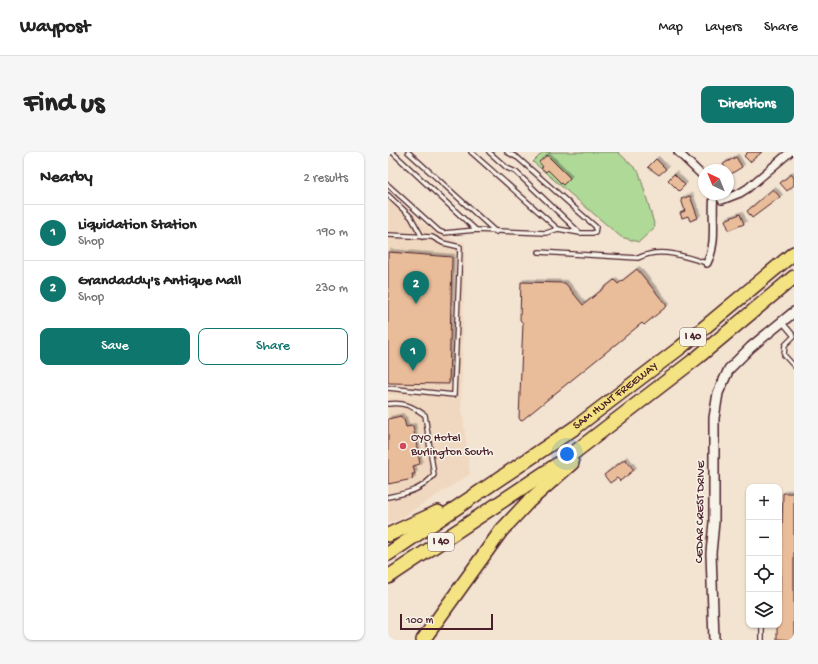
<!DOCTYPE html>
<meta charset="utf-8">
<style>
:root{--surface:#fff;--page:#f6f6f6;--text:#222;--muted:#767676;--line:#e0e0e0;--accent:#0f766e}
body{margin:0;font-family:"Gochi Hand",sans-serif;background:var(--page);color:var(--text)}
.controls{position:absolute;right:12px;bottom:12px;display:grid;overflow:hidden;border-radius:8px;box-shadow:0 1px 3px #0004}
.controls button{width:36px;height:36px;display:grid;place-items:center;padding:0;border:0;border-bottom:1px solid var(--line);background:var(--surface);color:var(--text);font:20px sans-serif}
.compass{position:absolute;left:310px;top:12px;width:36px;height:36px;border-radius:50%;background:var(--surface);box-shadow:0 1px 3px #0004;rotate:317deg}
.scale{position:absolute;left:12px;bottom:10px;width:93px;box-sizing:border-box;padding-left:4px;border:2px solid #4a1f2b;border-top:0;font-size:11px;line-height:14px;white-space:nowrap;color:#4a1f2b;-webkit-text-stroke:3px #f7f3e8;paint-order:stroke}
.you{position:absolute;left:179px;top:302px;width:14px;height:14px;margin:-10px;border:3px solid #fff;border-radius:50%;background:#1a73e8;box-shadow:0 0 0 6px #1a73e833}
.badge{display:grid;place-items:center;width:26px;height:26px;border-radius:50%;background:var(--accent);color:#fff;font-size:13px;font-weight:700}
.pin{position:absolute;translate:-50% -33px;filter:drop-shadow(0 1px 2px #0008)}
.pin::after{content:'';position:absolute;top:21px;width:14px;height:12px;background:inherit;clip-path:polygon(0 0,100% 0,50% 100%)}
.list{margin:0;padding:0;list-style:none}
h2{display:flex;justify-content:space-between;align-items:center;height:52px;margin:0;padding:0 16px;font-size:17px}
h2 small{font-size:13px;font-weight:400;color:var(--muted)}
.list li{display:grid;grid-template-columns:26px 1fr auto;gap:12px;align-items:center;box-sizing:border-box;height:56px;padding:0 16px;border-top:1px solid var(--line)}
.list b{display:block;font-size:15px;white-space:nowrap}
.list p{margin:0;font-size:13px;white-space:nowrap;color:var(--muted)}
.list em{font-size:13px;font-style:normal;color:var(--muted)}
.actions{display:flex;gap:8px;padding:12px 16px}
.actions a{flex:1;padding:9px 0;border:1px solid var(--accent);border-radius:8px;text-align:center;font-size:14px;color:var(--accent)}
.actions .main{background:var(--accent);color:#fff}
.icon{flex:none;width:22px;height:22px;fill:none;stroke:currentColor;stroke-width:2;stroke-linecap:round;stroke-linejoin:round}
.map{position:relative;flex:none;width:406px;height:488px;overflow:hidden;border-radius:8px}
header{display:flex;align-items:center;gap:24px;box-sizing:border-box;height:56px;padding:0 20px;background:var(--surface);border-bottom:1px solid var(--line)}
header strong{font-size:19px}
nav{display:flex;gap:22px;margin-inline-start:auto;font-size:14px}
.intro{display:flex;align-items:center;justify-content:space-between;box-sizing:border-box;height:96px;padding:0 24px}
h1{margin:0;font-size:28px}
.button{padding:10px 18px;border-radius:8px;background:var(--accent);color:#fff;font-size:14px;font-weight:700}
main{display:flex;gap:24px;padding:0 24px}
aside{flex:1;background:var(--surface);border-radius:8px;box-shadow:0 1px 3px #0004}
.map>svg:first-child{display:block}
.built{fill:#f0d8c0}
.green{fill:#aed997;stroke:#7c7c61}
.building{fill:#eabd9a;stroke:#4a1f2b;filter:url(#shadow)}
.lines{fill:none;stroke-linecap:round;stroke-linejoin:round}
.service-casing{stroke:#4a1f2b;stroke-width:6}
.minor-casing{stroke:#4a1f2b;stroke-width:10}
.tertiary-casing{stroke:#4a1f2b;stroke-width:12}
.motorway-casing{stroke:#4a1f2b;stroke-width:16}
.service{stroke:#f7f3e8;stroke-width:3.5}
.minor{stroke:#f7f3e8;stroke-width:7}
.tertiary{stroke:#f7f3e8;stroke-width:9}
.motorway{stroke:#f4e382;stroke-width:13}
.poi-dot{fill:#d1495b;stroke:#f7f3e8;stroke-width:1.5}
.labels{text-anchor:middle;dominant-baseline:central;stroke-width:3;stroke-linejoin:round;paint-order:stroke}
.shield{fill:#f7f3e8;stroke:#7e5f64;stroke-width:1}
.shield-label{font-size:11px;font-weight:bold;fill:#4a1f2b}
.street-label{font-size:12px;fill:#4a1f2b;stroke:#f7f3e8}
.poi-label{font-size:12px;fill:#4a1f2b;stroke:#f7f3e8;text-anchor:start}
</style>
<header>
<strong>Waypost</strong>
<nav><a>Map</a><a>Layers</a><a>Share</a></nav>
</header>
<div class="intro"><h1>Find us</h1><a class="button">Directions</a></div>
<main>
<aside>
<h2>Nearby<small>2 results</small></h2>
<ul class="list">
<li><span class="badge">1</span><div><b>Liquidation Station</b><p>Shop</p></div><em>190 m</em></li>
<li><span class="badge">2</span><div><b>Grandaddy's Antique Mall</b><p>Shop</p></div><em>230 m</em></li>
</ul>
<div class="actions"><a class="main">Save</a><a>Share</a></div>
</aside>
<div class="map">
<svg width="406" height="488" viewBox="0 0 406 488">
<defs>
<filter id="shadow"><feDropShadow dx="2.5" dy="-2.5" stdDeviation="0" flood-color="#0004"/></filter>
</defs>
<rect width="100%" height="100%" fill="#f3e3d1"/>
<filter id="ink" filterUnits="userSpaceOnUse"><feTurbulence type="fractalNoise" baseFrequency=".025" numOctaves="2"/><feDisplacementMap in="SourceGraphic" scale="8" xChannelSelector="R" yChannelSelector="G"/><feConvolveMatrix kernelMatrix="1 2 1 2 8 2 1 2 1" color-interpolation-filters="sRGB"/></filter>
<g filter="url(#ink)">
<path class="built" d="M0,39L38,74L69,89L77,91L73,249L82,322L10,368L0,371V245L47,247L0,243Z"/>
<path class="green" d="M155,0H230L251,20L267,75L251,90L233,85L145,10Z"/>
<g class="building">
<path d="M360,0H374L362,10L356,4Z"/>
<path d="M159,3L182,26L175,33L160,18L158,20L153,16L155,15L151,10Z"/>
<path d="M348,5L354,15L341,23L335,12Z"/>
<path d="M268,7L278,17L271,23L260,15Z"/>
<path d="M286,22L297,33L291,39L280,28Z"/>
<path d="M403,22L406,26V33L399,39L392,31Z"/>
<path d="M385,37L392,45L364,66L359,59Z"/>
<path d="M302,44L310,66L302,69L300,64L294,66L292,61L297,59L293,47Z"/>
<path d="M352,62L356,72L341,78L337,68Z"/>
<path d="M0,100L64,105L61,232L0,231Z"/>
<path d="M249,117L279,154L256,173L254,171L133,269L131,266L135,171L132,168L133,130L177,131L195,153L226,128L230,132Z"/>
<path d="M13,264L14,267H16L18,275L25,274L32,312L25,314L27,322H24L25,327L0,332V267Z"/>
<path d="M237,307L246,318L232,329L229,326L222,331L216,323Z"/>
<path d="M395,341H406V488L389,487V473H391Z"/>
</g>
<g class="lines">
<g class="service-casing">
<g id="service">
<path d="M4,0L88,78"/>
<path d="M20,0L108,80"/>
<path d="M83,0L170,77"/>
<path d="M101,0L119,16L128,20L192,81"/>
<path d="M0,33L51,79L56,81L88,78L158,81L170,77L192,81H207L208,75L130,6L119,0"/>
<path d="M0,43L23,65L34,85"/>
<path d="M0,83L44,85L55,91L72,95L66,243L0,236"/>
<path d="M151,100L250,106C273,94 297,105 319,111"/>
<path d="M395,171L406,184L397,193L396,203L406,214"/>
<path d="M0,252C16,250 24,254 37,263L46,323C33,339 18,341 0,345"/>
<path d="M374,488V473"/>
</g>
</g>
<g class="minor-casing">
<g id="minor">
<path d="M290,0L316,25"/>
<path d="M330,42L334,48L352,41L360,36L402,0"/>
<path d="M319,111C330,90 323,65 326,42"/>
</g>
</g>
<g class="tertiary-casing">
<path id="tertiary" d="M326,488L323,401L326,370V266L330,241L341,217L363,195L406,160"/>
</g>
<g class="motorway-casing">
<g id="motorway">
<path d="M0,383L50,360"/>
<path id="s1" d="M0,402L188,275L293,195L406,101"/>
<path d="M0,425L179,306L310,205L406,125"/>
<path d="M35,488L113,379L140,350L184,311"/>
</g>
</g>
<use href="#service" class="service"/>
<use href="#minor" class="minor"/>
<use href="#tertiary" class="tertiary"/>
<use href="#motorway" class="motorway"/>
</g>
</g>
<circle class="poi-dot" cx="15" cy="294" r="4"/>
<g class="labels">
<g class="shield">
<rect x="292" y="176" width="26" height="18" rx="3"/>
<rect x="40" y="381" width="26" height="18" rx="3"/>
</g>
<g class="shield-label">
<text x="305" y="185">I 40</text>
<text x="53" y="390">I 40</text>
</g>
<g class="street-label">
<text stroke="none"><textPath href="#s1" startOffset="277">SAM HUNT FREEWAY</textPath></text>
<text transform="translate(313 360) rotate(-89)">CEDAR CREST DRIVE</text>
</g>
<g class="poi-label">
<text x="23" y="287">OYO Hotel<tspan x="23" dy="14">Burlington South</tspan></text>
</g>
</g>
</svg>
<div class="controls">
<button>+</button>
<button>−</button>
<button><svg class="icon" aria-label="locate" viewBox="0 0 24 24"><circle cx="12" cy="12" r="6"/><path d="M12 2v4M12 18v4M2 12h4M18 12h4"/></svg></button>
<button><svg class="icon" aria-label="layers" viewBox="0 0 24 24"><path d="M12 4l9 5-9 5-9-5zM3 14l9 5 9-5"/></svg></button>
</div>
<svg class="compass" viewBox="-18 -18 36 36"><path d="M0-13l5 13h-10z" fill="#e53935"/><path d="M0 13l5-13h-10z" fill="#767676"/></svg>
<div class="scale">100 m</div>
<div class="you"></div>
<div class="pin badge" style="left:25px;top:219px">1</div>
<div class="pin badge" style="left:28px;top:152px">2</div>
</div>
</main>
